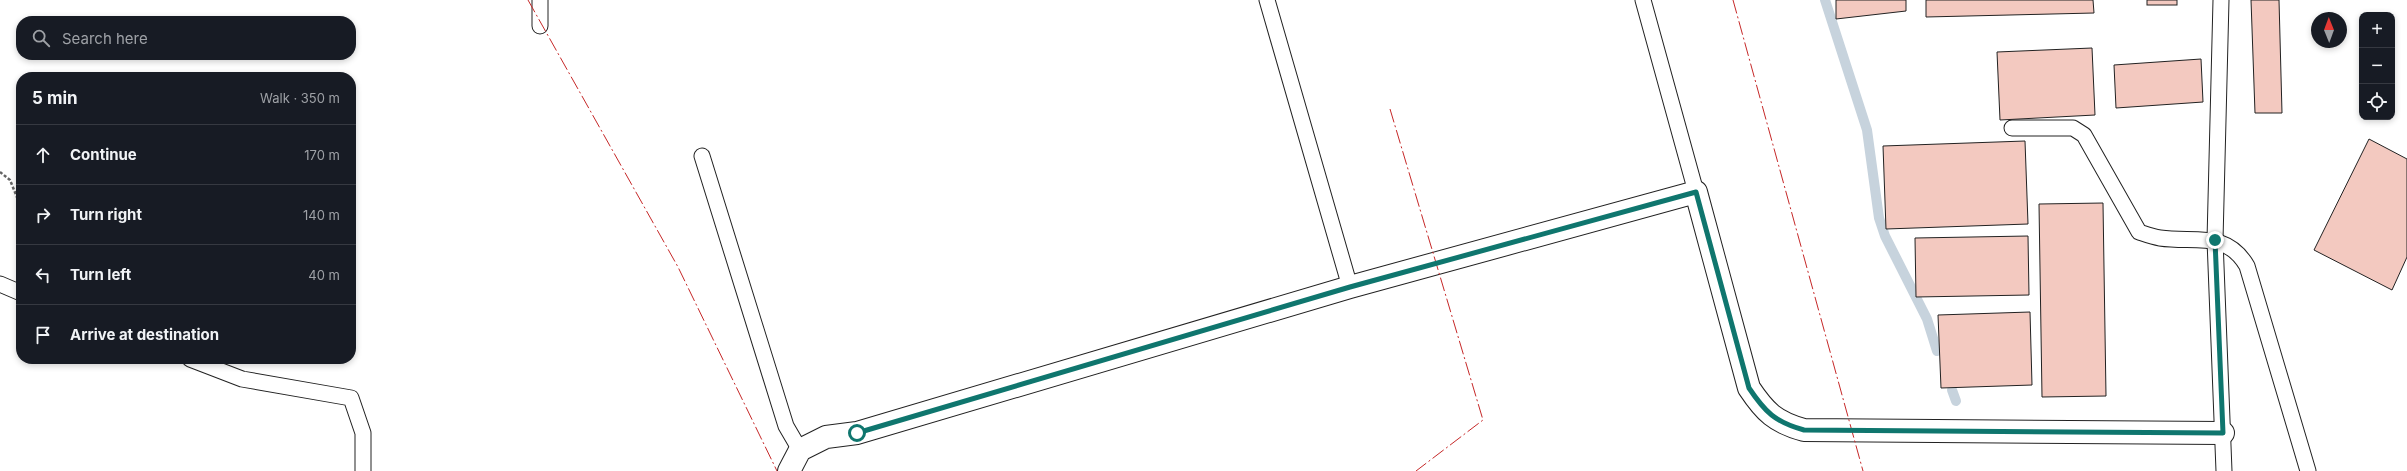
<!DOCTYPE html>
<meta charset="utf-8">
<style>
:root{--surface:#171b24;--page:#20242c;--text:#f1f3f6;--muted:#9ea1a6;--line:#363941}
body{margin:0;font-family:Inter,sans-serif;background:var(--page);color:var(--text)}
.controls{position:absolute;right:12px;top:12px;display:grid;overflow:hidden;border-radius:8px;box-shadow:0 2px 6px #0003}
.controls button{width:36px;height:36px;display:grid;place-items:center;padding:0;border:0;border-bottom:1px solid var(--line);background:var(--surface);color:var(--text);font:20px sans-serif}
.compass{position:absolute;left:2311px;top:12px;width:36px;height:36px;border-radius:50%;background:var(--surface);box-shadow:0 2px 6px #0003;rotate:359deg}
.stop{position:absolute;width:12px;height:12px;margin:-9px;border:3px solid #0f766e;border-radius:50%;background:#fff}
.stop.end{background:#0f766e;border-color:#fff;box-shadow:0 1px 4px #0008}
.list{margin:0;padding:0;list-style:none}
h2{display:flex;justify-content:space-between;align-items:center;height:52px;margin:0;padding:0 16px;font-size:17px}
h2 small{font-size:13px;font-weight:400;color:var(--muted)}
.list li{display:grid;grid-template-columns:26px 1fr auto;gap:12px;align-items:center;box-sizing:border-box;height:60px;padding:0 16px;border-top:1px solid var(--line)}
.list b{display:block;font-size:15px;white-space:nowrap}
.list em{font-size:13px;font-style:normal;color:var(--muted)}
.icon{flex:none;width:22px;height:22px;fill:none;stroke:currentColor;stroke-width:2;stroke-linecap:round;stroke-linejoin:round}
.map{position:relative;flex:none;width:2407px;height:471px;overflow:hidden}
.search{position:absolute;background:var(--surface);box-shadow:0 2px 6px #0003;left:16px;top:16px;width:340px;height:44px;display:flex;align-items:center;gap:10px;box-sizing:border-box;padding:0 14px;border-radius:16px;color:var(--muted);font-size:15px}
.panel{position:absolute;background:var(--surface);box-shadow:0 2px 6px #0003;left:16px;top:72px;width:340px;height:292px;border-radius:16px}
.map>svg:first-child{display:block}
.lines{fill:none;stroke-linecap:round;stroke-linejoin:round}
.stream{stroke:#c7d3dd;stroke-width:10}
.building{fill:#f3c9c0;stroke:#222}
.service-casing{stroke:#222;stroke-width:17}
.minor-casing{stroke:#222;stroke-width:24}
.path{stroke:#646464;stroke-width:2.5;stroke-dasharray:3 2;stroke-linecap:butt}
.service{stroke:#fff;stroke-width:15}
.minor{stroke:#fff;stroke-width:22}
.power{stroke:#c62828;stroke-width:1;stroke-dasharray:14 3 2 3;stroke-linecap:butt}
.route{stroke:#0f766e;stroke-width:5}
</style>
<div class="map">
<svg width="2407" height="471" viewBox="0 0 2407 471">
<rect width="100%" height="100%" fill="#fff"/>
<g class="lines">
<g class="stream">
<path d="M1825,0L1867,130L1879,218L1885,236L1927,319L1937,351"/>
<path d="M1952,390L1956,401"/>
</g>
</g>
<g class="building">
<path d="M1836,0H1906V11L1836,19Z"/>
<path d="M1926,0H2093L2094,13L1926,17Z"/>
<rect x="2147" y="0" width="30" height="5"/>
<path d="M2251,0H2279L2282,113H2255Z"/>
<path d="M2092,48L2095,115L2000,120L1997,52Z"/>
<path d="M2201,59L2203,102L2116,108L2114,65Z"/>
<path d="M2369,139L2407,159V257L2392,290L2314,250Z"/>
<path d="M2025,141L2028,224L1886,229L1883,146Z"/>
<path d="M2103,203L2106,396L2042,397L2039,204Z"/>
<path d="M2028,236L2029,295L1916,297L1915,238Z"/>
<path d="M2030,312L2032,385L1941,388L1938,315Z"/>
</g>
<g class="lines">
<g class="service-casing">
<g id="service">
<path d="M1267,0L1350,287"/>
<path d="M1643,0L1696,192"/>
<path d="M2221,0L2215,240L2224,471"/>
<path d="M540,26V0"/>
<path d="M2012,128H2073L2084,135L2139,232C2145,234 2153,237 2160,238C2194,243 2226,230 2247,266L2308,471"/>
<path d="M702,156L786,426L800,450"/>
<path d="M0,284L21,293"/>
<path d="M190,359L242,379L351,398L363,433V471"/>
</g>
</g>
<g class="minor-casing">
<path id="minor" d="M789,471L800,450L826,437L857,433L1350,287L1696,192L1749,388C1765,412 1775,422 1804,430L2223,433"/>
</g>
<path class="path" d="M0,172L10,180L21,207"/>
<use href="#service" class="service"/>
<use href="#minor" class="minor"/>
<g class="power">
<path d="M528,0L678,267L777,471"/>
<path d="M1733,0L1863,471"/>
<path d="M1390,109L1483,420L1416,471"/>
</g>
</g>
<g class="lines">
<path class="route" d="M857,433L1350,287L1696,192L1749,388C1765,412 1775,422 1804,430L2223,433L2215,240"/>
</g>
</svg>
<div class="controls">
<button>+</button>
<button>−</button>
<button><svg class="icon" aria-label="locate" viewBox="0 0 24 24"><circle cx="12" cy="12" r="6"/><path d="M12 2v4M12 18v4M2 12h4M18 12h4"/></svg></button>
</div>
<svg class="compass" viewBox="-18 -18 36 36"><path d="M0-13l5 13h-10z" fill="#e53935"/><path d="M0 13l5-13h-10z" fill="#9ea1a6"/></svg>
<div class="stop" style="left:857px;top:433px"></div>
<div class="stop end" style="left:2215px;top:240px"></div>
<div class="search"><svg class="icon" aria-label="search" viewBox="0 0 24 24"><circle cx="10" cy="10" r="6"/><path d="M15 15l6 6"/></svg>Search here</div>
<section class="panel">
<h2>5 min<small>Walk · 350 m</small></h2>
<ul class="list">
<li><svg class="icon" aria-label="ahead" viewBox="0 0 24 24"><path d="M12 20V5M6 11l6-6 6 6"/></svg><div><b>Continue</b></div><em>170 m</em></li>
<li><svg class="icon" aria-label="right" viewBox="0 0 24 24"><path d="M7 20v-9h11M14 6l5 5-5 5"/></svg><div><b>Turn right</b></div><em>140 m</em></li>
<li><svg class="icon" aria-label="left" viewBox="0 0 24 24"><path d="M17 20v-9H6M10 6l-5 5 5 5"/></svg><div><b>Turn left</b></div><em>40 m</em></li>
<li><svg class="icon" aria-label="arrive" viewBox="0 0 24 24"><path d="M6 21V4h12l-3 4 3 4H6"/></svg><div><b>Arrive at destination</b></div></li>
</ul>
</section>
</div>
